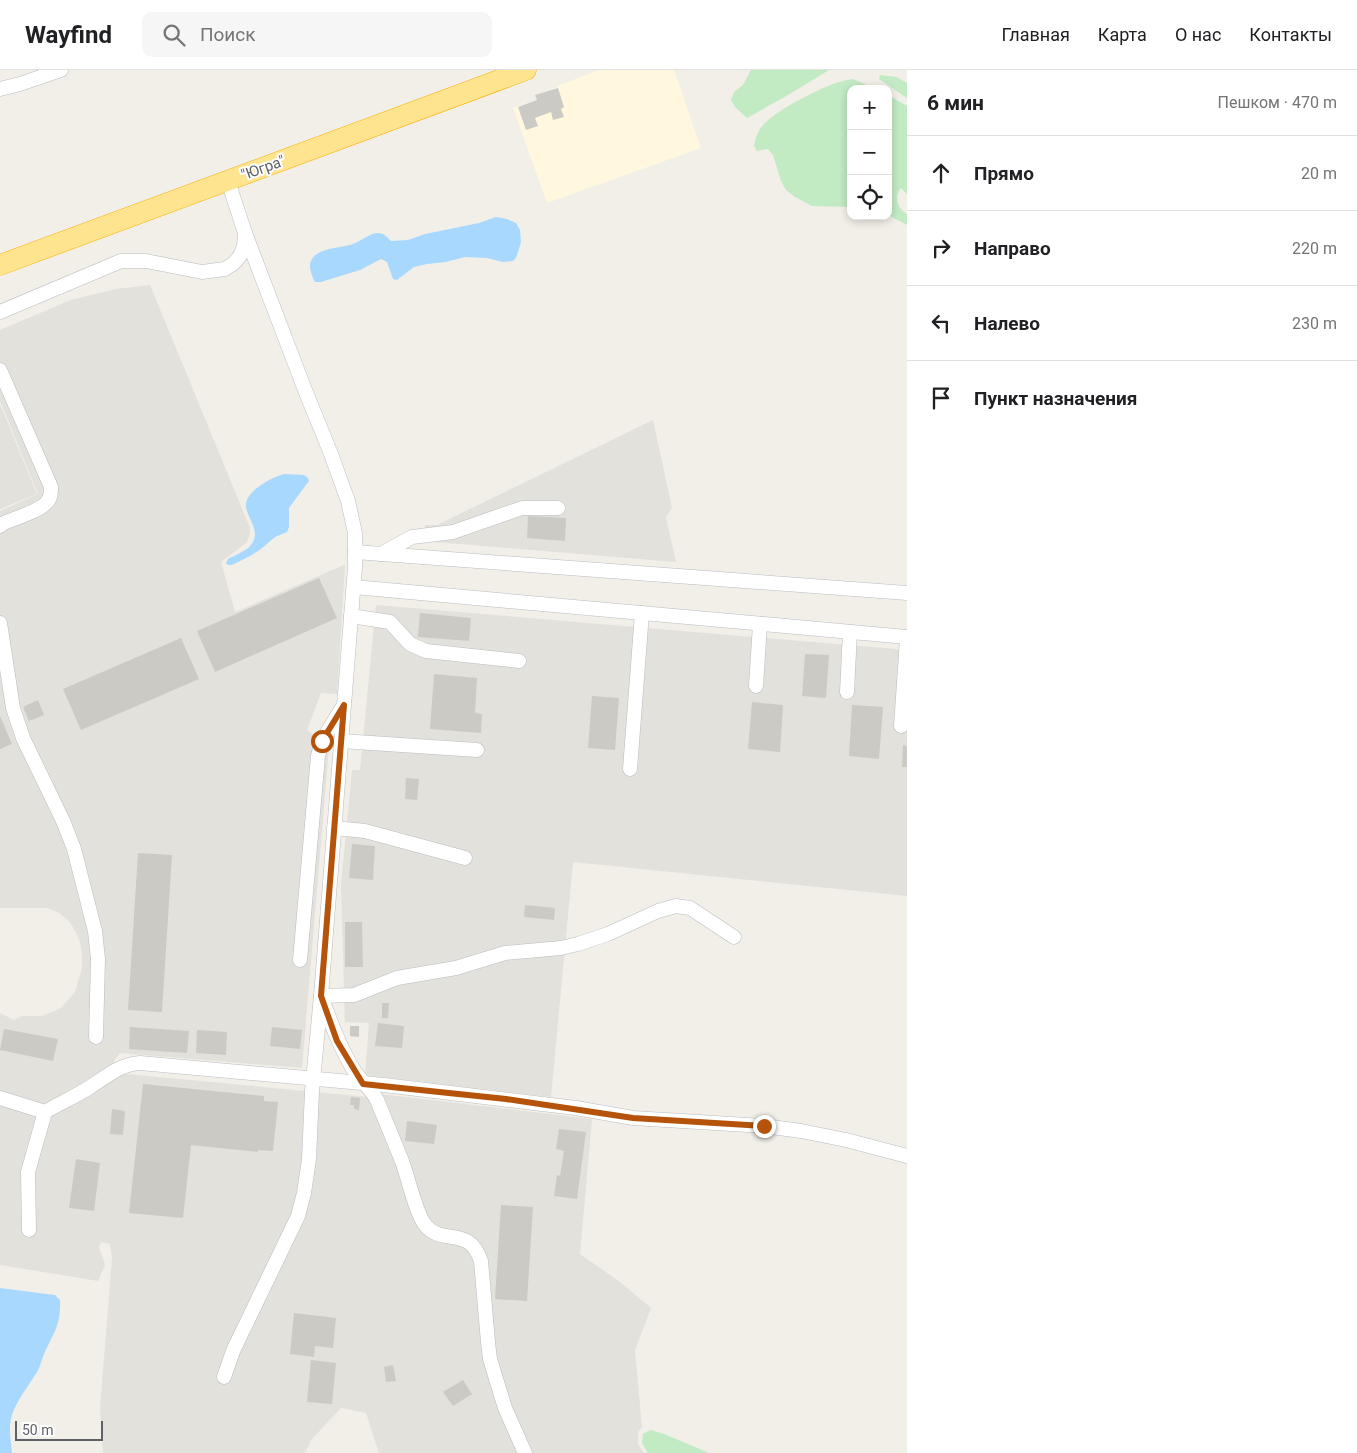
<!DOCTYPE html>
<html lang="ru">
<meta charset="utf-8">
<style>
:root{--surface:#fff;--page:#f6f6f6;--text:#202124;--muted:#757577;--line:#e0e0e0}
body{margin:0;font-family:Roboto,sans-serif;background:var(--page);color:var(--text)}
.controls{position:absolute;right:15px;top:15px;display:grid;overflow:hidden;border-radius:10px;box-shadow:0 2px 8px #0003}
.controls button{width:45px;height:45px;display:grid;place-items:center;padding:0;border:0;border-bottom:1px solid var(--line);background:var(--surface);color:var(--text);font:25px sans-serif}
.scale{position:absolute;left:15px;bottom:12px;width:88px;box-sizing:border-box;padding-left:5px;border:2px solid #5e6268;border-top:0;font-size:14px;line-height:18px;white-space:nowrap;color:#5e6268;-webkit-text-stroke:4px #fff;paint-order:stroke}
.stop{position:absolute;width:15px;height:15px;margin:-11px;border:4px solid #b45309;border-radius:50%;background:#fff}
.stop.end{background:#b45309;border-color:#fff;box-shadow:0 1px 5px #0008}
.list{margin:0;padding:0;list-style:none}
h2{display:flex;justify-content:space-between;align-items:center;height:65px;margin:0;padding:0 20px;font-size:21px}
h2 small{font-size:16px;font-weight:400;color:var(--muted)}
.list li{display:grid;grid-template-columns:32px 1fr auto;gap:15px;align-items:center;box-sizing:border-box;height:75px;padding:0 20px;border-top:1px solid var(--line)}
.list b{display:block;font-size:19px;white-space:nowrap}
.list em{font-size:16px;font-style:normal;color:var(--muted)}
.icon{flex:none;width:28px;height:28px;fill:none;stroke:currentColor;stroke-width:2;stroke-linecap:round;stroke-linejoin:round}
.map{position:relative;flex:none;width:907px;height:1383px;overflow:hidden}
header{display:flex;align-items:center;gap:30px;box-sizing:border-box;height:70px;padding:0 25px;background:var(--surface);border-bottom:1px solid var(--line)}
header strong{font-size:24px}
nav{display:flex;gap:28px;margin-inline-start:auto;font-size:18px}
.search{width:350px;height:45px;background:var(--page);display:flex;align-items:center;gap:12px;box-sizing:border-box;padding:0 18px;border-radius:10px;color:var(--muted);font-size:19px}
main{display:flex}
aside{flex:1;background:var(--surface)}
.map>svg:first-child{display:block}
.commercial{fill:#fff8de}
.industrial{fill:#e2e1db}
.green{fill:#c2eac3}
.water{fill:#a9d8ff}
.building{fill:#cccac4}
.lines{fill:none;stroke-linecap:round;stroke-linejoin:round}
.minor-casing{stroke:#b9bcc1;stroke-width:15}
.highway-casing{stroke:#f8ae00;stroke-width:21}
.minor{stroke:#fff;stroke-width:14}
.highway{stroke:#ffe490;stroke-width:20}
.route{stroke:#b45309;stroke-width:6}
.labels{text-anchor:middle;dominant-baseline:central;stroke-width:4;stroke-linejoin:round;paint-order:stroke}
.street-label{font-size:15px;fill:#5e6268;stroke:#fff}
</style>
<header>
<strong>Wayfind</strong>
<div class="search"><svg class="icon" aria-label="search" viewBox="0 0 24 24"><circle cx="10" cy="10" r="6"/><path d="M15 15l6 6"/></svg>Поиск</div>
<nav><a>Главная</a><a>Карта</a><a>О нас</a><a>Контакты</a></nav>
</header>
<main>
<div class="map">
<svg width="907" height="1383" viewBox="0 0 907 1383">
<rect width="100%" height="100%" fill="#f1efe7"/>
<path class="commercial" d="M599,0H674L701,78L547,133L513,38L537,30L535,25L557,18V16Z"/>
<g class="industrial">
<path d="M150,215L250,458V465L246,473L221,492L235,542L344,495L345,496L337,624L321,623L307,660L329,677L302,998L120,983L113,992L127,1004L367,1027L380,1024L592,1049L580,1184L620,1212L651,1238L635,1280L642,1357L638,1362V1374L644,1383H379L366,1343L341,1338L311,1370L305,1383H103L100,1338L112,1188L110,1174L101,1172L99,1177L105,1195L98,1211L0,1195V943L14,950L22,946H42L61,938L75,922L82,898V884L80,872L76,863L70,852L59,843L48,838H0V441L38,424L0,331V260L71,230L116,219Z"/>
<path d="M0,334L37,424L0,439Z"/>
<path d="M653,350L672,438L666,447L676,492L424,471L425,455H437Z"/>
<path d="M376,535L907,580V826L573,792L551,1027L365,1005L369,953L345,952L341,815L352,700H360Z"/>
</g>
<g class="green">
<path d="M751,0H829L788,25L747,48L736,38L731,30L734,22L743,15Z"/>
<path d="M880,5L896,7L907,13V28L879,9Z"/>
<path d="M853,9L876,19H851V137L812,136L795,127L786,120L781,111L773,85L768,79L757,81L754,76C756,67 758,59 766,52C782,37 831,11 853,9Z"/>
<path d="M888,25L907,36V124L901,118C893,126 898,139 907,144V155L888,145Z"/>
<path d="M651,1360L664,1364L709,1383H648L642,1373L643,1364Z"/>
</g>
<g class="water">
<path d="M496,147L507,149L516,153L520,160L521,172L516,188L513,191L503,192L487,188L465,187L446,192L427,194L414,197L397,210L393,209L387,192L381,189L360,200L321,212H315C312,207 311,203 310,198C309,177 339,179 353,174C361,171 370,163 378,163C384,163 387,167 391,171L408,170L425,164L479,153Z"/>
<path d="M284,404L304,405L308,408L309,411L289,438V457L287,462L275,467L261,479L250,486L232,495H228L226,493L228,489C235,485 246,481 251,475C261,462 249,450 246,438C243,422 272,407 284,404Z"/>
<path d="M0,1218L55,1225L60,1230C61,1255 54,1262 44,1284C41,1291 40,1299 35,1305C27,1318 17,1330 12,1345C8,1357 11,1371 12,1383H0Z"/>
</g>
<g class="building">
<path d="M558,18L564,37L561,39L564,47L553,50L551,42L535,48L538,56L526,60L518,37L537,30L535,25Z"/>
<path d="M528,446L566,448L565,471L527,468Z"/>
<path d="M319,508L337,548L215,602L197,561Z"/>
<path d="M420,543L471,548L469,571L418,567Z"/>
<path d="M181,568L199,609L81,660L63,619Z"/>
<path d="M805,584L829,585L826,628L802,626Z"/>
<path d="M434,604L477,608L475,643L482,644L481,663L430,659Z"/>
<path d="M592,626L619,628L615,680L588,678Z"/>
<path d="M38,630L44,645L29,651L23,637Z"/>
<path d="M752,632L783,635L780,682L748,679Z"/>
<path d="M852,635L883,637L879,689L849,686Z"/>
<path d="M0,646L12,674L0,679Z"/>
<path d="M903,675L907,676V697H902Z"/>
<path d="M406,708L419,709L417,730L405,729Z"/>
<path d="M352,774L375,776L373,810L349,808Z"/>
<path d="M138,783L172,785L162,942L128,940Z"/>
<path d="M525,835L555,838L554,850L524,847Z"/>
<path d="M345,852H362L363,897H345Z"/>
<path d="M382,933H389L388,948H382Z"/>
<path d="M378,953L404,956L402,978L375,976Z"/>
<path d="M350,956H359V967L350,966Z"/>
<path d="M130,957L189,961L187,983L129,979Z"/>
<path d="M272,957L302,960L300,979L270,976Z"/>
<path d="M4,959L58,969L53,991L0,980Z"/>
<path d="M197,960L227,962L226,985L196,983Z"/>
<path d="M143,1014L264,1026V1031L278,1032L273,1081L258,1080V1082L191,1075L183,1148L129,1143Z"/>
<path d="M351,1027L360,1028L359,1040L354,1039V1035H350Z"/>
<path d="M112,1039L125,1041L123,1065L110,1064Z"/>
<path d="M407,1051L437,1055L434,1074L405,1071Z"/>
<path d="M559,1059L586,1062L577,1129L554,1126L557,1105L560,1106L564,1081L556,1079Z"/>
<path d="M76,1089L100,1093L94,1141L69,1138Z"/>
<path d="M501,1135L533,1137L527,1231L495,1229Z"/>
<path d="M294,1243L336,1248L333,1278L315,1276L314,1287L290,1284Z"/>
<path d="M311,1290L336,1293L332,1334L307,1332Z"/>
<path d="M393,1295L396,1311L386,1312L384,1297Z"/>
<path d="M463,1310L472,1324L453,1336L443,1322Z"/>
</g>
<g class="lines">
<g class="minor-casing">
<g id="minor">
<path d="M0,19L20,14L61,0"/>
<path d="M0,242L121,191H146L202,202L225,199L234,193L240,186L244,176L245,163L228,111"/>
<path d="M0,300L51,417C51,422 51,428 47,432C40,441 15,448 4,453L0,456"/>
<path d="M355,482L907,523"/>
<path d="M381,484L412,467L453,462L522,438H558"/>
<path d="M354,517L907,567"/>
<path d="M351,546L390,552L410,574L426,581L519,591"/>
<path d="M0,553L13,638L23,668L64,753L74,779L95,861L98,889L96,967"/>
<path d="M756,616L760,554"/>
<path d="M847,622L850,562"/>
<path d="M901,656L907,569"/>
<path d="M341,671L477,680"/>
<path d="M630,699L642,543"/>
<path d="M334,758L365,761L465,788"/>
<path d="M300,890L318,686L322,671L342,638"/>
<path d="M0,1028L45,1042C60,1033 76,1026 90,1017C106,1007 120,994 140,993L384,1015L576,1038L633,1048L764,1056L801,1061L846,1070L907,1086"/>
<path d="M29,1160L28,1102L45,1042"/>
<path d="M224,1307L233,1281L298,1146L304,1123L309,1089L312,1021L321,926L355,497V463L348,431L331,384L305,320L245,163"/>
<path d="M525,1383L505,1338L490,1289L488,1272L481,1191C469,1155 444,1176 426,1156C416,1145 408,1107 402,1091C394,1071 385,1050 377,1030C372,1020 362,1012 355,1002C340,978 331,953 321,926L354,925L397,908L456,898L505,883L561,878L578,874L608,864L658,841L676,836L690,838L734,867"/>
</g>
</g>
<g class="highway-casing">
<path id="highway" d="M0,195L526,0"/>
</g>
<use href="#minor" class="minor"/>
<use href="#highway" class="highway"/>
</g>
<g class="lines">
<path class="route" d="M322,671L344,635L321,926L337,971L363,1014L506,1029L633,1048L764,1056"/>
</g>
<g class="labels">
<g class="street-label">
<text transform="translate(263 98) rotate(-20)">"Югра"</text>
</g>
</g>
</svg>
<div class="controls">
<button>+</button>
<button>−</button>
<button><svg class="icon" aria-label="locate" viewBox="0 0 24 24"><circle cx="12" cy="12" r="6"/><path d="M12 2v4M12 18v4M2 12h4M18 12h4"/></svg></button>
</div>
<div class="scale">50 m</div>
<div class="stop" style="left:322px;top:671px"></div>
<div class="stop end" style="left:764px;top:1056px"></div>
</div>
<aside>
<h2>6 мин<small>Пешком · 470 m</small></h2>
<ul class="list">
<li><svg class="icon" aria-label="ahead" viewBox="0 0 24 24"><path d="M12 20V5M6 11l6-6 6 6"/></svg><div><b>Прямо</b></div><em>20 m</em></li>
<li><svg class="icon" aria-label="right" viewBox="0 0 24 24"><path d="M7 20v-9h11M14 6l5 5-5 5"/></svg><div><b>Направо</b></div><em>220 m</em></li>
<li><svg class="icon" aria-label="left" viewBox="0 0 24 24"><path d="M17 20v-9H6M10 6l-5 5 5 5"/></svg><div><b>Налево</b></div><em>230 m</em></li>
<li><svg class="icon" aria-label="arrive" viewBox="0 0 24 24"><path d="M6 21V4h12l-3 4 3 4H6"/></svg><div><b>Пункт назначения</b></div></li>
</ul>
</aside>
</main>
